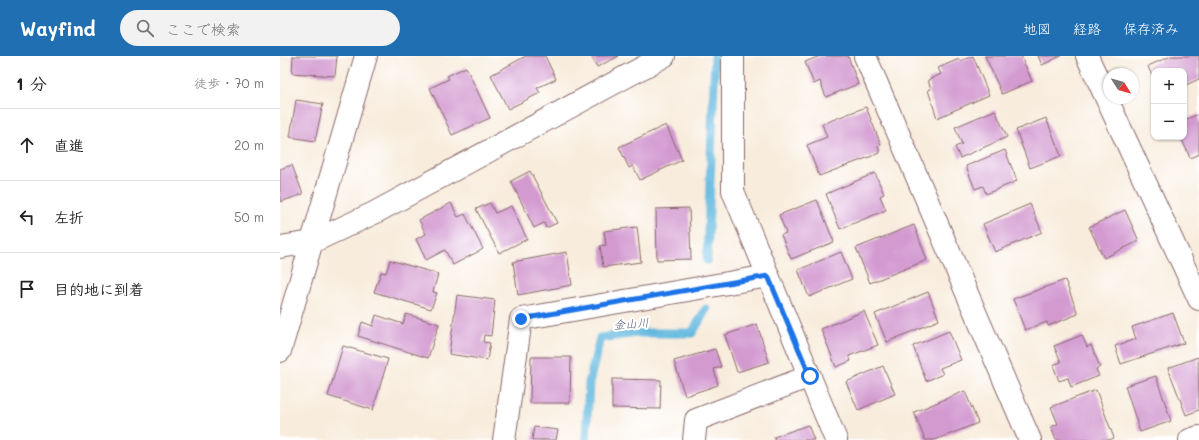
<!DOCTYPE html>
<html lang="ja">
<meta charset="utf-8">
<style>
:root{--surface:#fff;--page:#f2f2f2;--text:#222;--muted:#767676;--line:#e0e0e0;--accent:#1f6fb2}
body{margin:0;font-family:Mali,"Klee One",sans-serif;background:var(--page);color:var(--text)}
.controls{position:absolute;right:12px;top:12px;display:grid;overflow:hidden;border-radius:8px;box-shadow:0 1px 3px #0004}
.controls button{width:36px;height:36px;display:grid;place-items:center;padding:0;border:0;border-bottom:1px solid var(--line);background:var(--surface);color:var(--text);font:20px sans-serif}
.compass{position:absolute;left:823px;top:12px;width:36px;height:36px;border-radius:50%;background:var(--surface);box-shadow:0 1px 3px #0004;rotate:127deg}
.stop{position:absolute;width:12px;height:12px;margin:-9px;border:3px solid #1a73e8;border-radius:50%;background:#fff}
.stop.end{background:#1a73e8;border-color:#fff;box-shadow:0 1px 4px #0008}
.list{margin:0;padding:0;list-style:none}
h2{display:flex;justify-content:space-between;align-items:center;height:52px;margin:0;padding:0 16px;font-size:17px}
h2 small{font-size:13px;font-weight:400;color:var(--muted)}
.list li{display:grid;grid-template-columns:26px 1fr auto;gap:12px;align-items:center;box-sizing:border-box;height:72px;padding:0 16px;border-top:1px solid var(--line)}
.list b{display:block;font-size:15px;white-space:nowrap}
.list em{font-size:13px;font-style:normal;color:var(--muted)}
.icon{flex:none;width:22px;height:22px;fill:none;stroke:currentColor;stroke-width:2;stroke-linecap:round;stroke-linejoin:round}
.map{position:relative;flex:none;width:919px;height:384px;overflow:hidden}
header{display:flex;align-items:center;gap:24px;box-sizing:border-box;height:56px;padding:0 20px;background:var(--accent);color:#fff}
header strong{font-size:19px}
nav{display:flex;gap:22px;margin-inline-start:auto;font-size:14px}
.search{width:280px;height:36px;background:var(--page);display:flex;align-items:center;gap:10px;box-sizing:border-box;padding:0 14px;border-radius:22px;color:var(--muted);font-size:15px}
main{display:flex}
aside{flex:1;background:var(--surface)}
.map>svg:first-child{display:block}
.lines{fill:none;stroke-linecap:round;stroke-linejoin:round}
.stream{stroke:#62b8df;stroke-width:9}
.building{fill:#d39ad0}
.minor-casing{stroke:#876769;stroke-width:24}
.minor{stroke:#fff;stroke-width:22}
.route{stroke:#1a73e8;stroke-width:5}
.labels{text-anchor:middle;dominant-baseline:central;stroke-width:4;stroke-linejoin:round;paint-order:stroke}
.water-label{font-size:12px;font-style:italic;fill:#545c73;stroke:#fff}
</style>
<header>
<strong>Wayfind</strong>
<div class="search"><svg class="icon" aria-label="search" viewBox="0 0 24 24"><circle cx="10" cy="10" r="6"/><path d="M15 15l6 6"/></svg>ここで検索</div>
<nav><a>地図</a><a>経路</a><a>保存済み</a></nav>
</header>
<main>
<aside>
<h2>1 分<small>徒歩 · 70 m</small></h2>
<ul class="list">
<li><svg class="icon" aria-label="ahead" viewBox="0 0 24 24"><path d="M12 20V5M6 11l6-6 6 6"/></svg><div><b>直進</b></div><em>20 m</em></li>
<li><svg class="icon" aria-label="left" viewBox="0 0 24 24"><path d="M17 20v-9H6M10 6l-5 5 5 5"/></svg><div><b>左折</b></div><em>50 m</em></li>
<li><svg class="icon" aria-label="arrive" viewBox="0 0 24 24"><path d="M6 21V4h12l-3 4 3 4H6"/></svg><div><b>目的地に到着</b></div></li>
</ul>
</aside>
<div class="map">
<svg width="919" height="384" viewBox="0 0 919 384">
<rect width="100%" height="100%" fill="#fff"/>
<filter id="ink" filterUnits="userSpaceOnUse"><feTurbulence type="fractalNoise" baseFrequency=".025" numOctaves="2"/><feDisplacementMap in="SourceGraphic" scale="8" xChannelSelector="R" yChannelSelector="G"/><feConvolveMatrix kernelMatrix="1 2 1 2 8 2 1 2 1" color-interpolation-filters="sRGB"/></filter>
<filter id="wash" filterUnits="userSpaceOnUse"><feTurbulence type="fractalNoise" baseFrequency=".012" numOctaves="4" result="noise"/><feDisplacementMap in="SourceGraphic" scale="16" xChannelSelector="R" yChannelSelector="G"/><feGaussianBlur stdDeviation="0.9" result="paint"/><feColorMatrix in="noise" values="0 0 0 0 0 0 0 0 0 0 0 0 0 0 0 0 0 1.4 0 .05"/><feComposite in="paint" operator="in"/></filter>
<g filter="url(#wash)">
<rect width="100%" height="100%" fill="#f8ecdc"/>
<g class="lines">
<g class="stream">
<path d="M427,204L435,0"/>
<path d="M306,384L309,327L320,282L357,277H412L426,253"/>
</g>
</g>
<g id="blocks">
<g class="building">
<path d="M13,0H57L55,20L12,17Z"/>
<path d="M246,0H265L276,23L257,32L260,37L228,53L211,19Z"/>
<path d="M311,0H339L317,11Z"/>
<path d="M540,0H568L578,28L546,41L540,25L534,28L525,6Z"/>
<path d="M693,0L709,39L657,62L648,34L651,33L648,24L661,18L658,12L679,3L680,5Z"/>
<path d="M705,0H741L752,25L722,38Z"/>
<path d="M758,0H781L762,9Z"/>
<path d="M891,0H919V23L904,30V15H874V25L868,10Z"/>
<path d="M186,11L210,62L172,79L150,32L169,23L167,20Z"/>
<path d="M16,44L43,48L35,85L10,81Z"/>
<path d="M586,51L601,89L598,90L600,97L539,120L527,89L547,81L542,68Z"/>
<path d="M715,54L727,81L680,102L675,91L682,88L675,71Z"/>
<path d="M919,58V98L910,102L901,81H904V64Z"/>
<path d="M766,62L781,100L750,112L736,74Z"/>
<path d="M386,69L402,104L360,124L353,110L349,112L339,91Z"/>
<path d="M725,94L737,125L706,138L703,130L695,133L686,110Z"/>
<path d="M12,109L23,138L0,146V113Z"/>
<path d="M250,115L277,167L266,172L264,167L254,172L231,125Z"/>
<path d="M595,117L604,138L600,140L606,154L560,173L546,138Z"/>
<path d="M537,144L554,186L511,203L501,179L506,177L499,159Z"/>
<path d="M171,147L178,161L185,158L203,193L173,209L165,194L146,204L136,183L146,178L139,164Z"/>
<path d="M210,147L215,157L231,150L247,183L219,197L196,153Z"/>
<path d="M750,148L762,176L715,196L703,168Z"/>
<path d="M409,152L411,203L377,204L376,153Z"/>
<path d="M845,154L859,185L824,202L809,171Z"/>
<path d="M634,169L647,204L590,227L576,192Z"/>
<path d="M357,171L361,206L323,211L320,190L326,189L324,175Z"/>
<path d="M287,196L292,229L238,239L233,206Z"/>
<path d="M561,196L572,223L529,241L518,214Z"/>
<path d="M110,204L158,218L153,236L157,237L151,253L94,236L101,216L106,217Z"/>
<path d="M785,224L798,258L768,270L767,266L745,274L733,243Z"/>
<path d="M648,236L659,264L607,286L595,258Z"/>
<path d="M177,239L215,244L211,280L204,279L203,286L210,287L207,304L169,298Z"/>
<path d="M584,255L598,289L569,300L571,305L556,311L541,273Z"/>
<path d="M893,257L904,287L841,308L835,290L856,283L852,271Z"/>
<path d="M126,258L159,268L148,302L78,280L82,266L93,270L96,259L123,268Z"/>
<path d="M477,268L489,306L457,316L445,279Z"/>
<path d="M669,275L681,304L660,312L663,318L646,325L633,290Z"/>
<path d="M802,279L807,291L811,289L820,311L816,313L819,320L791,331L788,322L779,325L773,309L781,306L774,290Z"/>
<path d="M63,290L108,303L93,354L48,340Z"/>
<path d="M435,293L441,311L434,313L438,329L405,340L394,305Z"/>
<path d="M251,301H291L290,347H250Z"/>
<path d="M918,301L919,354L906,359L888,312Z"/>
<path d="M603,310L615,338L578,354L566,326Z"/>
<path d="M876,320L891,365L860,376L845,330Z"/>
<path d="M332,323L381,324L380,353L332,352Z"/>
<path d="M816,334L834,382L829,384H776L771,371L778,368L771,351Z"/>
<path d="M685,335L698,367L655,384H645L634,356Z"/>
<path d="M528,369L534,384H495L494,381Z"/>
<path d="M254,371L278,374L276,384H252Z"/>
</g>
</g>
</g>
<g filter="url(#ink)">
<use href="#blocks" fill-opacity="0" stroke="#876769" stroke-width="1"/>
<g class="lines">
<g class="minor-casing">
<g id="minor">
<path d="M453,0V135L556,384"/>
<path d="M585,0L750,384"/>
<path d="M807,0L919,243"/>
<path d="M0,191L32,186L94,157L384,0"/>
<path d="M0,295L86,0"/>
<path d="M224,384L241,263L488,220"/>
<path d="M414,384L416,364L530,320"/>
<path d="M910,384L919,381"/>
</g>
</g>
<use href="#minor" class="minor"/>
</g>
</g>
<g class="lines" filter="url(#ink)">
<path class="route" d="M241,263L488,220L530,320"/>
</g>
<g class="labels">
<g class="water-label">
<text transform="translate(351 267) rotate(-4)">金山川</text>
</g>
</g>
</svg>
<div class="controls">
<button>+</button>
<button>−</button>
</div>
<svg class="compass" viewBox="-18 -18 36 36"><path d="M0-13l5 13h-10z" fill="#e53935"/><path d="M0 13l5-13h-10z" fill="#767676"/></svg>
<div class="stop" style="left:530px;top:320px"></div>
<div class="stop end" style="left:241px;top:263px"></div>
</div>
</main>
